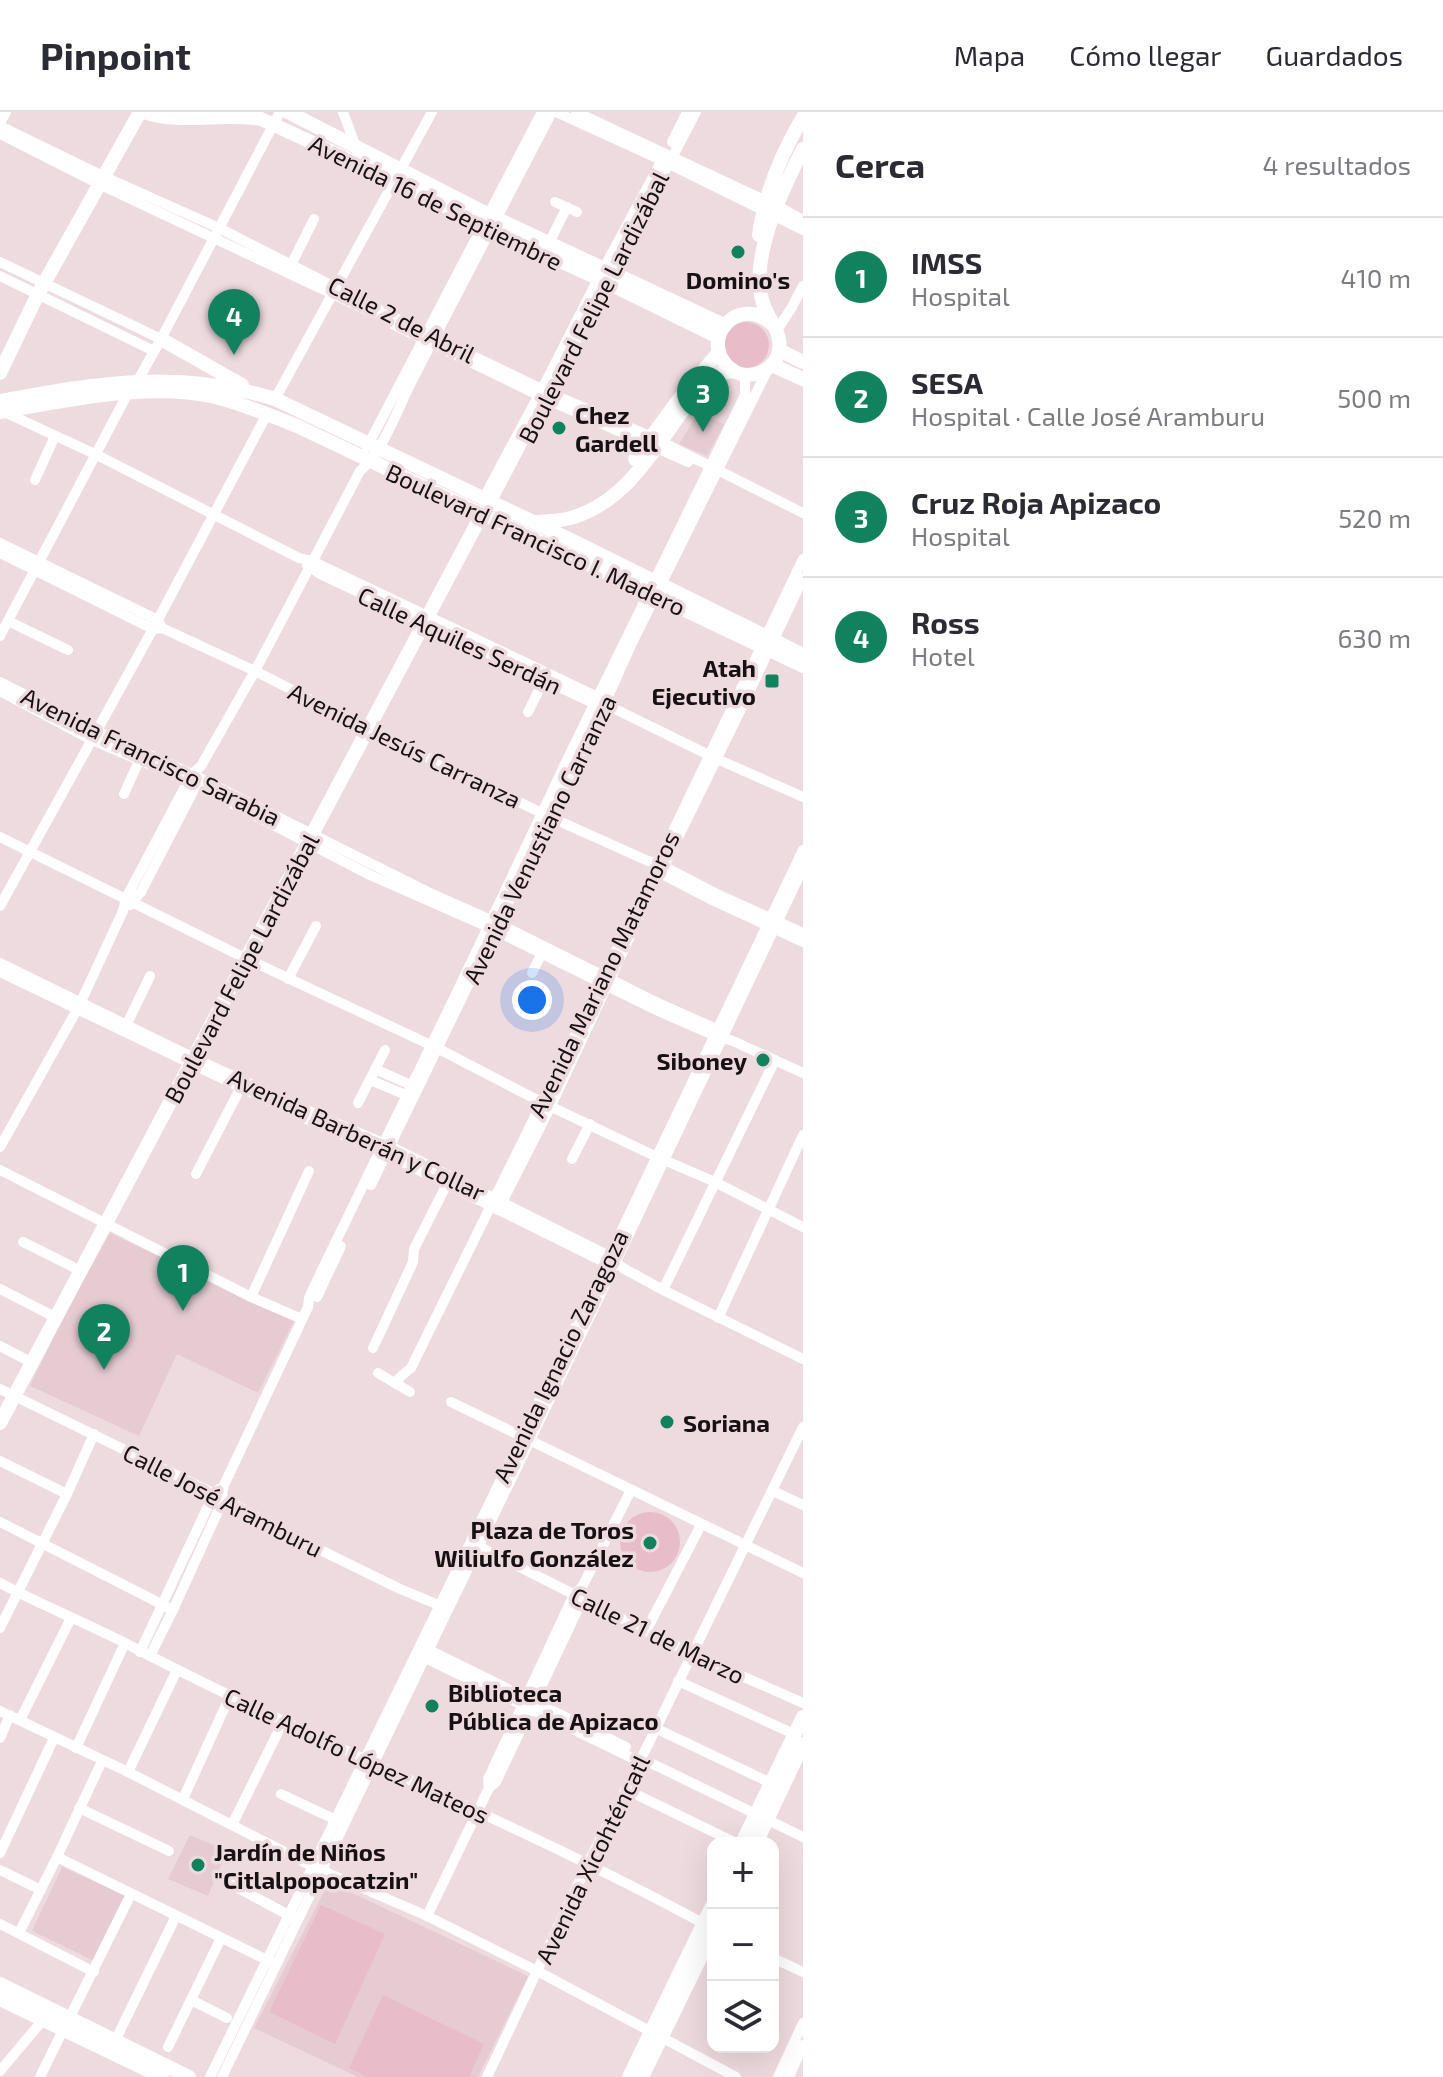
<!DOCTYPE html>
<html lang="es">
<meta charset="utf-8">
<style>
:root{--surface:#fff;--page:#f2f2f3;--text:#2b2b33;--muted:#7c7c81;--line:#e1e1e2;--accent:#12815e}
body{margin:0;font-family:"Exo 2",sans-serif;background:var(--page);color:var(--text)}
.controls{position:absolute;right:24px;bottom:24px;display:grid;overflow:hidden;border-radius:16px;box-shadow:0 8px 32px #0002}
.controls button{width:72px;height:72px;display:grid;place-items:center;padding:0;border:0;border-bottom:2px solid var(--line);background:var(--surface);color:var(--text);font:40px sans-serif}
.you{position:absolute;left:532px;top:888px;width:28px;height:28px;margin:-20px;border:6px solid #fff;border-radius:50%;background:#1a73e8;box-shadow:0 0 0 12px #1a73e833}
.badge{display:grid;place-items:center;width:52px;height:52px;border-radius:50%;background:var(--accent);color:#fff;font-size:26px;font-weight:700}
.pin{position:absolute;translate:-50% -66px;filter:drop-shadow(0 2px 4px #0008)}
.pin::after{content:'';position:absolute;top:42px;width:28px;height:24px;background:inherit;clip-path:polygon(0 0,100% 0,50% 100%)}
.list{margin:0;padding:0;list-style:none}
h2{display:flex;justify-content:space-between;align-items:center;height:104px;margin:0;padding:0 32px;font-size:34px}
h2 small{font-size:26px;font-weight:400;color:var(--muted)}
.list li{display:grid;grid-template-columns:52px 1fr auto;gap:24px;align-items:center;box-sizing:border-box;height:120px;padding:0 32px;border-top:2px solid var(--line)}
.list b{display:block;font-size:30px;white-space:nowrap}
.list p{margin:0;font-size:26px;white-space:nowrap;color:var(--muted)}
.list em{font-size:26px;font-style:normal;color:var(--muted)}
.icon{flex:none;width:44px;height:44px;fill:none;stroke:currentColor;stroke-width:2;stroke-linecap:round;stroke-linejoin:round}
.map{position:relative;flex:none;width:803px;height:1965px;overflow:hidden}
header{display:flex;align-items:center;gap:48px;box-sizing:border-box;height:112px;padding:0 40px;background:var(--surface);border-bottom:2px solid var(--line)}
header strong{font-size:38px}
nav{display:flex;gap:44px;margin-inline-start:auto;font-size:28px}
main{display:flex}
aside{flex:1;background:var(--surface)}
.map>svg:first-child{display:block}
.built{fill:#e6cbd3}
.green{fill:#e9bcca}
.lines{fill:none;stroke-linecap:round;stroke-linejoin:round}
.minor{stroke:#fff;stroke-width:10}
.major{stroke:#fff;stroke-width:14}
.poi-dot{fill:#12815e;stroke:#eedbe0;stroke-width:3}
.labels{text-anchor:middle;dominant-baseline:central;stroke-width:7;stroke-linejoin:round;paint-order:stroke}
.street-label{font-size:24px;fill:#171113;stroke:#eedbe0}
.poi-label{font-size:24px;font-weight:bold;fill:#171113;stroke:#eedbe0;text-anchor:start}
</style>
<header>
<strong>Pinpoint</strong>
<nav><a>Mapa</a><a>Cómo llegar</a><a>Guardados</a></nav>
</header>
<main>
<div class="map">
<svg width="803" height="1965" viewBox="0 0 803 1965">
<rect width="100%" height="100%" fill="#eedbe0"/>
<g class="built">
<path d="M698,301L724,312L707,344L679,332Z"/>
<path d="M110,1121L294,1209L258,1281L177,1242L139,1324L30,1274L71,1190Z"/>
<path d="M190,1723L227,1739L208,1784L168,1767Z"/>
<path d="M62,1755L127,1784L94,1849L32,1819Z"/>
<path d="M329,1770L528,1864L478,1965H358L254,1916Z"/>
</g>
<g class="green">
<circle cx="746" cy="233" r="23"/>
<circle cx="650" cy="1430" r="30"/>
<path d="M321,1793L385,1822L335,1932L269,1900Z"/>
<path d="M383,1883L484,1932L469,1965H367L349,1956Z"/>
</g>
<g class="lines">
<g class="minor">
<path d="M343,0L356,35"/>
<path d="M556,0L661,48L803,118"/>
<path d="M576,0L777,94L803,108"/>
<path d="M0,11L6,0"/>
<path d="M0,14L105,65L219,116L427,222L550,281L652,325L803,401"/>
<path d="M0,22L101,73L373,201"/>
<path d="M672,30L687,0"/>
<path d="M555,90L577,100"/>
<path d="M549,131L567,95"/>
<path d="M0,150L161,227"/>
<path d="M290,155L314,107"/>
<path d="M0,164L154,239"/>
<path d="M394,213L546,287L688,350"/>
<path d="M777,218L792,195L803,174"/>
<path d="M137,270L161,227L280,0"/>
<path d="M275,287L432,0"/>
<path d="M2,299L97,343L299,446L312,449L606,589L613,596"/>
<path d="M367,335L542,0"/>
<path d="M35,368L55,324"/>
<path d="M483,387L542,277L598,167L662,48"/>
<path d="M491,391L696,0"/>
<path d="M0,431L158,508L161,514"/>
<path d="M0,441L153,517L162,516L255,559L368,617L550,705L648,749L657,751L715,781L803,821"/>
<path d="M307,453L320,462L595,592L613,596L717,647L803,685"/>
<path d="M8,509L68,538"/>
<path d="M0,524L128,281"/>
<path d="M0,570L97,619L192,662L428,780L491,808L658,891L721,919"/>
<path d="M0,579L92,628L188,669L370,763L488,815L654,897L713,923L733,929L803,961"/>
<path d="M528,600L547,562"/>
<path d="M124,682L139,649"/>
<path d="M0,725L247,847L437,936L541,990L657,1045L715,1070L803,1115"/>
<path d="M664,754L743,593L803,466"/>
<path d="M664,763L712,788L803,830"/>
<path d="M130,793L141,780L199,668"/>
<path d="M0,794L153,517L267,302"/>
<path d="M0,851L194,946L322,1005L390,1034L609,1144L623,1156L663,1178L803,1247"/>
<path d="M0,860L317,1012L386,1042L610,1153"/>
<path d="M532,861L544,837"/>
<path d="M288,867L316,814"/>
<path d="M125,916L150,864"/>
<path d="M375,957L411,973"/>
<path d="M370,968L406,983"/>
<path d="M358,991L385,938"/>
<path d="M0,1035L78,896L123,799L126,786L188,669L192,662L201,654L255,559L360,359C385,337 398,295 414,265C460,177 506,88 552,0"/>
<path d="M572,1047L590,1012"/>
<path d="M0,1058L251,1185L302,1207"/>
<path d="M196,1062L243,971"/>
<path d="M371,1073L606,589L632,531L768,257"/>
<path d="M498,1098L551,994L653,775"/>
<path d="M23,1130L73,1155"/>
<path d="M0,1177L49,1202"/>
<path d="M663,1178L775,948"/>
<path d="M251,1185L309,1059"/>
<path d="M317,1185L341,1134"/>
<path d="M718,1206L803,1023"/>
<path d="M0,1234L25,1247"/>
<path d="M373,1236L413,1150L414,1137L449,1068"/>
<path d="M378,1261L410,1280"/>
<path d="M396,1272L400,1265L411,1256L604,864L803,447"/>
<path d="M0,1277L215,1382L302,1429L398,1476L443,1495"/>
<path d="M451,1290L803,1461"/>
<path d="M0,1349L67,1382"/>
<path d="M773,1379L803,1393"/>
<path d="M0,1410L173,1498"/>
<path d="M476,1433L692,1542L803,1591"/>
<path d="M0,1471C41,1493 84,1510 125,1531C317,1631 518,1711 708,1814"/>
<path d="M0,1516L67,1382L94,1322"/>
<path d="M646,1519L701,1413"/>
<path d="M425,1536L626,1635"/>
<path d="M140,1540L209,1392L219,1377"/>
<path d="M150,1544L173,1498L219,1397L224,1373L308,1195L309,1186L322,1158L458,878L568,646L745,283V263"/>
<path d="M421,1544L630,1645L655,1653L803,1725"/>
<path d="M678,1569L794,1622"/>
<path d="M0,1599L128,1660L314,1755L427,1804L537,1859L736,1965"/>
<path d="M20,1608L71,1506"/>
<path d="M655,1616L771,1671"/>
<path d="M0,1626L10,1603"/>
<path d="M76,1636L125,1531"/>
<path d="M128,1660L177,1558"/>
<path d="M489,1676L488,1667L569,1493L574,1483L582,1475L631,1378"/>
<path d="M625,1677L736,1731"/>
<path d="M281,1682L338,1709"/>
<path d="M183,1687L230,1584"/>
<path d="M79,1696L169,1739"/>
<path d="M232,1713L283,1610"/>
<path d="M0,1741L54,1626"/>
<path d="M57,1745L271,1850"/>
<path d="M0,1758L41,1778"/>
<path d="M229,1771L294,1806"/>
<path d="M427,1804L489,1676L496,1670L578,1497L582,1487V1475"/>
<path d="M0,1812L94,1860"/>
<path d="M19,1821L57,1745L102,1649"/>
<path d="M773,1846L803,1860"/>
<path d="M191,1888L227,1906"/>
<path d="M70,1905L131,1782"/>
<path d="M115,1929L176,1804"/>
<path d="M168,1935L221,1826"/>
<path d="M0,1959L42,1909"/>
<path d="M40,1965L63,1918"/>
<path d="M210,1965L585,1195L803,738"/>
<path d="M222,1965L593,1198L803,756"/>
<path d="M487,1965L588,1751L640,1649L803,1315"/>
<path d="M778,1965L803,1911"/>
<path d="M789,1965L803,1933"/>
</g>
<g class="major">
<path d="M144,0C183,13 222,0 261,7L394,68L483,114L606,170L718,225"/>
<path d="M288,0L489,103L724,213"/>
<path d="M759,123C765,80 781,42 803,5"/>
<path d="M772,212C738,180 696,230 731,257C748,270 774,260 779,239C783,220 766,205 762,188C750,144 783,76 803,37"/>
<path d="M161,227L242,273"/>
<path d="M779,238L803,250"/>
<path d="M772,253L803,267"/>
<path d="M0,261L38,182L140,0"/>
<path d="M0,289C95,271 180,257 275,287L569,427L803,543"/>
<path d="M0,300C67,288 147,270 215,285C243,292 270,303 297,314L803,554"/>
<path d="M635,347L680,286L719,240"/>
<path d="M537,410C549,409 563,409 574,405C639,384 665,313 708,267L720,261L733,259"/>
<path d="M0,1311L482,402"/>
<path d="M742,1731L803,1605"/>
<path d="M756,1731L803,1632"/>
<path d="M0,1872L189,1965"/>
<path d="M0,1887L162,1965"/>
<path d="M629,1965L713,1792"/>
<path d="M642,1965L713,1820"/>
</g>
</g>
<g class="poi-dot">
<circle cx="738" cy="140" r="8"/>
<circle cx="559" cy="316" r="8"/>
<rect x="764" y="561" width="16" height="16" rx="4"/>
<circle cx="763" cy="948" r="8"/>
<circle cx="667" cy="1310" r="8"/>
<circle cx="650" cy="1431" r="8"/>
<circle cx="432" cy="1594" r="8"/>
<circle cx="198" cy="1753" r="8"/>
</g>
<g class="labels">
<g class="street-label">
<text transform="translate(436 90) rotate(26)">Avenida 16 de Septiembre</text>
<text transform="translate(593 195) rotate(-63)">Boulevard Felipe Lardizábal</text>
<text transform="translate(402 207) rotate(27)">Calle 2 de Abril</text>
<text transform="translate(536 427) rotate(25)">Boulevard Francisco I. Madero</text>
<text transform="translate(460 528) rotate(25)">Calle Aquiles Serdán</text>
<text transform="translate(405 633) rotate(26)">Avenida Jesús Carranza</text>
<text transform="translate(151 644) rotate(26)">Avenida Francisco Sarabia</text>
<text transform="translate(539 727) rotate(-64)">Avenida Venustiano Carranza</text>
<text transform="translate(241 856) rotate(-62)">Boulevard Felipe Lardizábal</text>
<text transform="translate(603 862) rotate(-64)">Avenida Mariano Matamoros</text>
<text transform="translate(357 1022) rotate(25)">Avenida Barberán y Collar</text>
<text transform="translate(560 1244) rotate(-64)">Avenida Ignacio Zaragoza</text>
<text transform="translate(223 1388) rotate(27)">Calle José Aramburu</text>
<text transform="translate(658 1523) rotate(26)">Calle 21 de Marzo</text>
<text transform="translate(357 1643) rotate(25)">Calle Adolfo López Mateos</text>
<text transform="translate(592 1747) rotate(-64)">Avenida Xicohténcatl</text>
</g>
<g class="poi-label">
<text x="738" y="167" text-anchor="middle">Domino's</text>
<text x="575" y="302">Chez<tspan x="575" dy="28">Gardell</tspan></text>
<text x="756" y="555" text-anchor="end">Atah<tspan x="756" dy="28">Ejecutivo</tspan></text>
<text x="747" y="948" text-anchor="end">Siboney</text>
<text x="683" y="1310">Soriana</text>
<text x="634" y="1417" text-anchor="end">Plaza de Toros<tspan x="634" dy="28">Wiliulfo González</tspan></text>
<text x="448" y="1580">Biblioteca<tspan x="448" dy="28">Pública de Apizaco</tspan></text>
<text x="214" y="1739">Jardín de Niños<tspan x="214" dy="28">"Citlalpopocatzin"</tspan></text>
</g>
</g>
</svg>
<div class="controls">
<button>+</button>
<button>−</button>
<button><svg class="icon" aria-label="layers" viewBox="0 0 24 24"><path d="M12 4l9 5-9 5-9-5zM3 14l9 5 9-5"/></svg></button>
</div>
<div class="you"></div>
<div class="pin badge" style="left:183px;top:1199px">1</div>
<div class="pin badge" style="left:104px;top:1258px">2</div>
<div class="pin badge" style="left:703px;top:320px">3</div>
<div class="pin badge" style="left:234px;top:243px">4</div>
</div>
<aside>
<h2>Cerca<small>4 resultados</small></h2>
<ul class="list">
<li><span class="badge">1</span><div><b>IMSS</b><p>Hospital</p></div><em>410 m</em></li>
<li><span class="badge">2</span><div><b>SESA</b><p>Hospital · Calle José Aramburu</p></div><em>500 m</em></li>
<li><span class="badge">3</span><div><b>Cruz Roja Apizaco</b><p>Hospital</p></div><em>520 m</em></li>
<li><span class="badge">4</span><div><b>Ross</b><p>Hotel</p></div><em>630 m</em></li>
</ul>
</aside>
</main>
